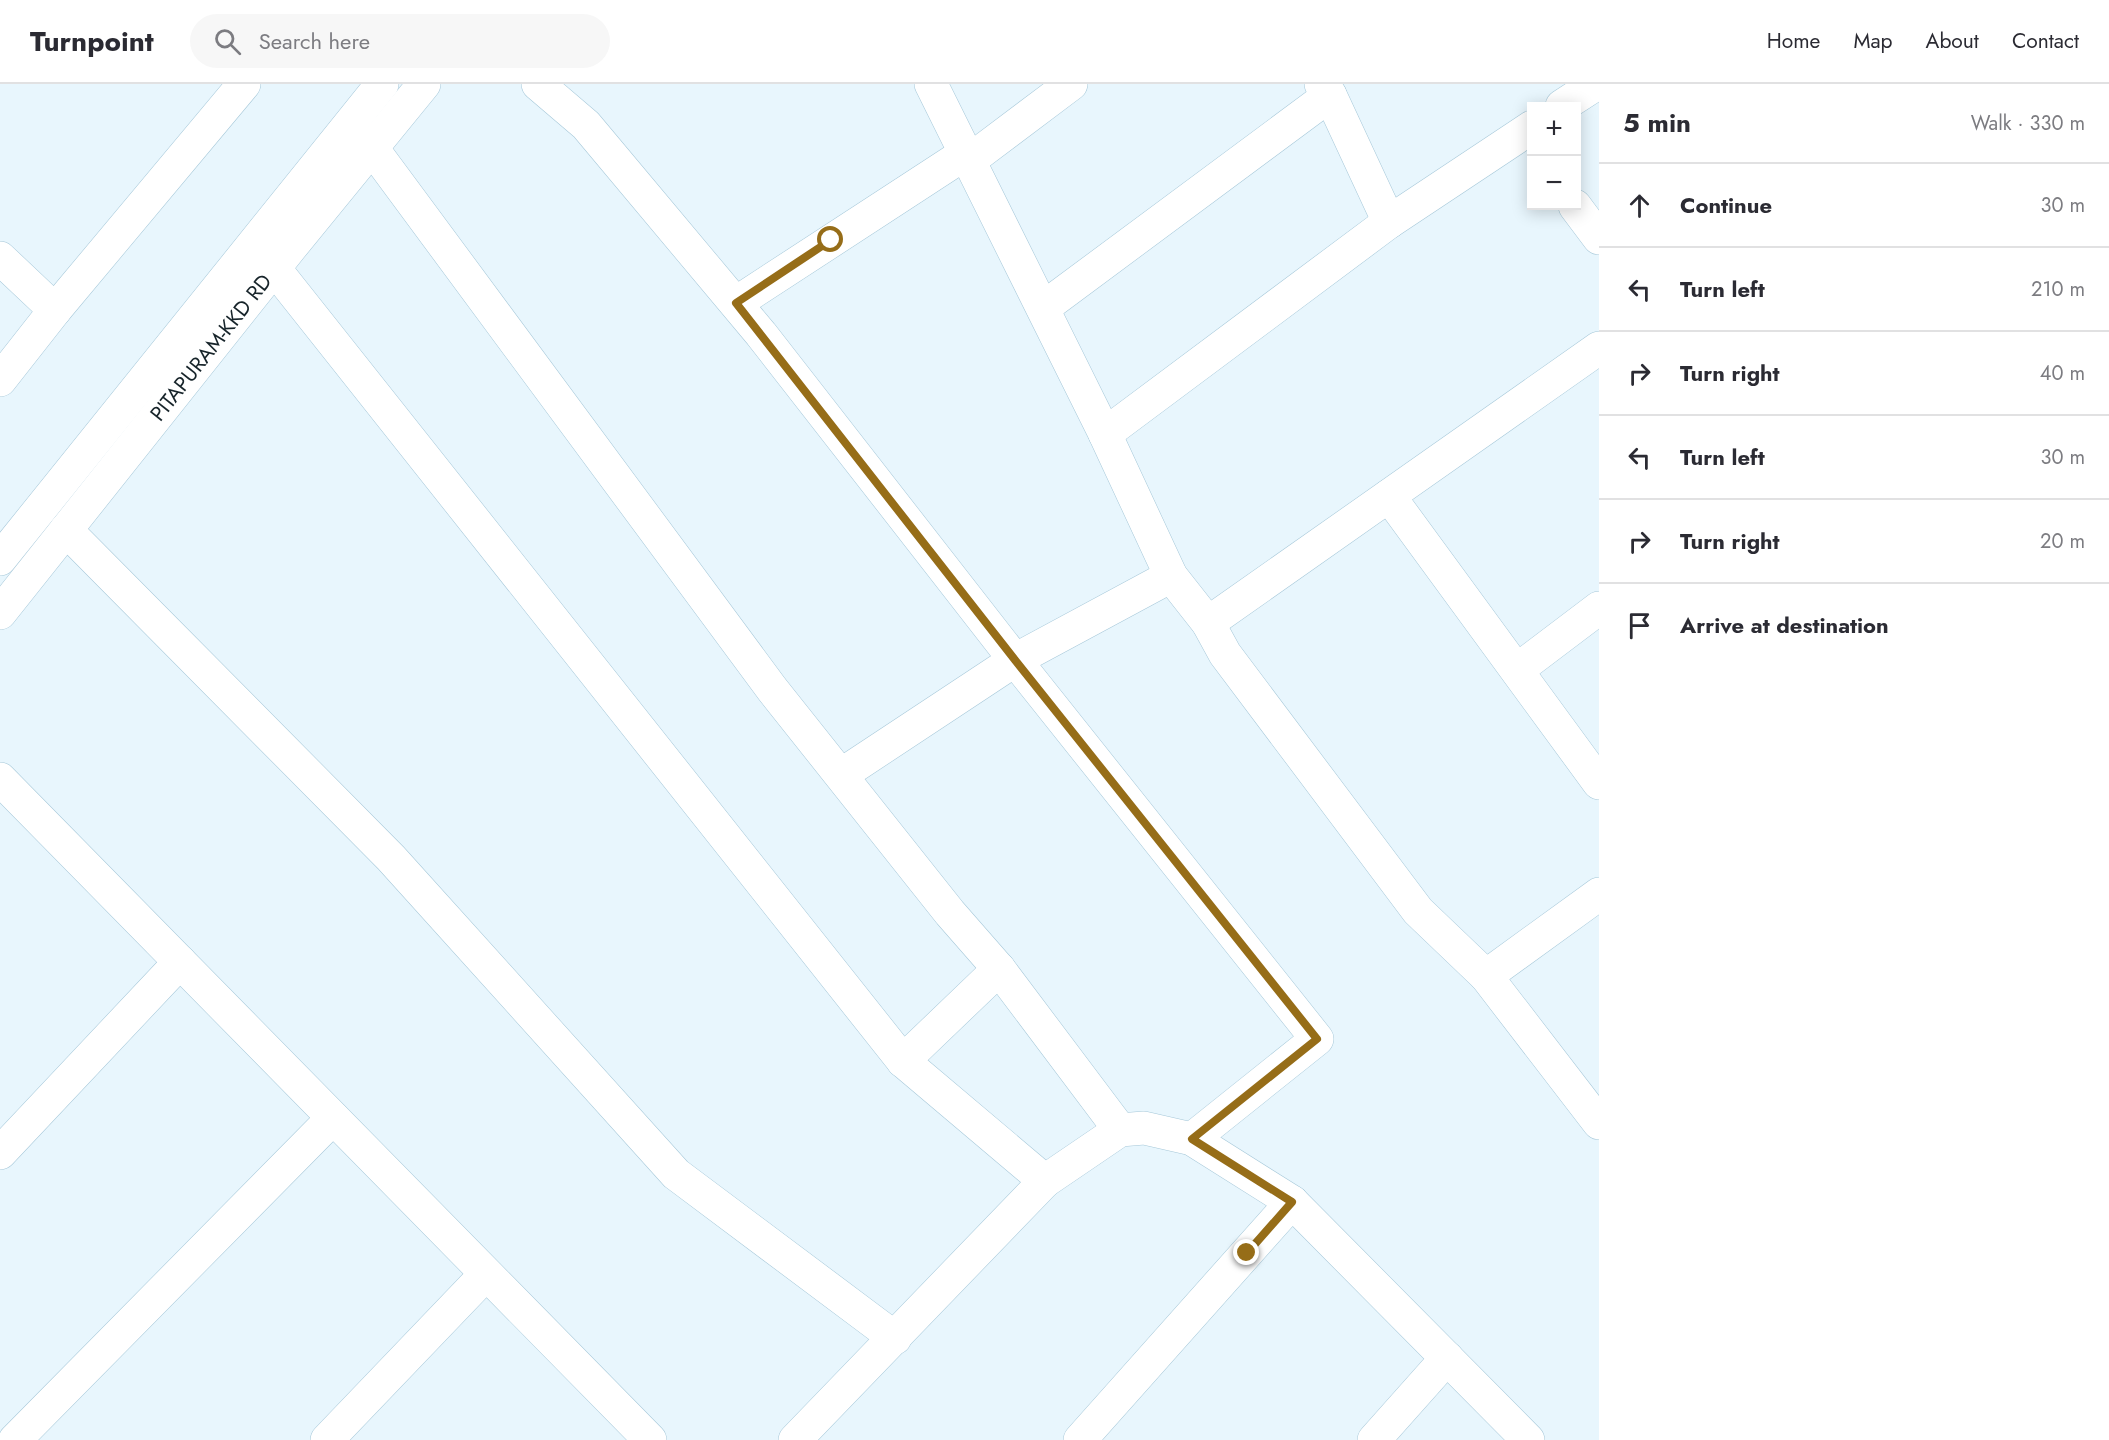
<!DOCTYPE html>
<meta charset="utf-8">
<style>
:root{--surface:#fff;--page:#f7f7f7;--text:#2b2b33;--muted:#7c7c81;--line:#e1e1e2}
body{margin:0;font-family:Jost,sans-serif;background:var(--page);color:var(--text)}
.controls{position:absolute;right:18px;top:18px;display:grid;overflow:hidden;border-radius:0px;box-shadow:0 3px 15px #0003}
.controls button{width:54px;height:54px;display:grid;place-items:center;padding:0;border:0;border-bottom:2px solid var(--line);background:var(--surface);color:var(--text);font:30px sans-serif}
.stop{position:absolute;width:18px;height:18px;margin:-14px;border:4px solid #966d18;border-radius:50%;background:#fff}
.stop.end{background:#966d18;border-color:#fff;box-shadow:0 2px 6px #0008}
.list{margin:0;padding:0;list-style:none}
h2{display:flex;justify-content:space-between;align-items:center;height:78px;margin:0;padding:0 24px;font-size:26px}
h2 small{font-size:20px;font-weight:400;color:var(--muted)}
.list li{display:grid;grid-template-columns:39px 1fr auto;gap:18px;align-items:center;box-sizing:border-box;height:84px;padding:0 24px;border-top:2px solid var(--line)}
.list b{display:block;font-size:22px;white-space:nowrap}
.list em{font-size:20px;font-style:normal;color:var(--muted)}
.icon{flex:none;width:33px;height:33px;fill:none;stroke:currentColor;stroke-width:2;stroke-linecap:round;stroke-linejoin:round}
.map{position:relative;flex:none;width:1599px;height:1356px;overflow:hidden}
header{display:flex;align-items:center;gap:36px;box-sizing:border-box;height:84px;padding:0 30px;background:var(--surface);border-bottom:2px solid var(--line)}
header strong{font-size:28px}
nav{display:flex;gap:33px;margin-inline-start:auto;font-size:21px}
.search{width:420px;height:54px;background:var(--page);display:flex;align-items:center;gap:15px;box-sizing:border-box;padding:0 21px;border-radius:33px;color:var(--muted);font-size:22px}
main{display:flex}
aside{flex:1;background:var(--surface)}
.map>svg:first-child{display:block}
.lines{fill:none;stroke-linecap:round;stroke-linejoin:round}
.minor-casing{stroke:#a6c8d9;stroke-width:34}
.highway-casing{stroke:#a6c8d9;stroke-width:34}
.minor{stroke:#fff;stroke-width:33}
.highway{stroke:#fff;stroke-width:33}
.route{stroke:#966d18;stroke-width:8}
.labels{text-anchor:middle;dominant-baseline:central;stroke-width:6;stroke-linejoin:round;paint-order:stroke}
.street-label{font-size:21px;fill:#17242a;stroke:#fff}
</style>
<header>
<strong>Turnpoint</strong>
<div class="search"><svg class="icon" aria-label="search" viewBox="0 0 24 24"><circle cx="10" cy="10" r="6"/><path d="M15 15l6 6"/></svg>Search here</div>
<nav><a>Home</a><a>Map</a><a>About</a><a>Contact</a></nav>
</header>
<main>
<div class="map">
<svg width="1599" height="1356" viewBox="0 0 1599 1356">
<rect width="100%" height="100%" fill="#e8f6fd"/>
<g class="lines">
<g class="minor-casing">
<g id="minor">
<path d="M538,0L586,41L761,250L1015,576L1317,955L1192,1055"/>
<path d="M931,0L1105,350L1389,138L1532,43"/>
<path d="M1330,11L1389,138"/>
<path d="M1562,22L1596,0"/>
<path d="M372,64L772,605L950,829L999,885L1120,1046"/>
<path d="M970,76L1071,0"/>
<path d="M1575,122L1599,154"/>
<path d="M0,174L55,226"/>
<path d="M274,184L903,977L1045,1097"/>
<path d="M736,219L966,69"/>
<path d="M1043,224L1330,11L1321,0"/>
<path d="M0,296L55,226L244,0"/>
<path d="M1105,350L1171,492L1208,539L1225,570L1418,827L1486,892L1599,1039"/>
<path d="M1389,412L1599,699"/>
<path d="M66,446L391,774L676,1090L895,1254"/>
<path d="M1208,539L1599,264"/>
<path d="M1517,586L1599,524"/>
<path d="M841,691L1015,576L1171,492"/>
<path d="M0,695L650,1356"/>
<path d="M1486,892L1599,810"/>
<path d="M903,977L999,885"/>
<path d="M0,1069L180,878"/>
<path d="M15,1356L333,1034"/>
<path d="M327,1356L486,1190"/>
<path d="M795,1356L1045,1097L1120,1046L1144,1044L1192,1055L1292,1118"/>
<path d="M1080,1356L1292,1118L1528,1356"/>
<path d="M1374,1356L1447,1274"/>
</g>
</g>
<g class="highway-casing">
<g id="highway">
<path d="M0,475L382,0"/>
<path id="s1" d="M0,529L291,163L424,0"/>
</g>
</g>
<use href="#minor" class="minor"/>
<use href="#highway" class="highway"/>
</g>
<g class="lines">
<path class="route" d="M831,156L736,219L1015,576L1317,955L1192,1055L1292,1118L1247,1169"/>
</g>
<g class="labels">
<g class="street-label">
<text stroke="none"><textPath href="#s1" startOffset="339">PITAPURAM-KKD RD</textPath></text>
</g>
</g>
</svg>
<div class="controls">
<button>+</button>
<button>−</button>
</div>
<div class="stop" style="left:831px;top:156px"></div>
<div class="stop end" style="left:1247px;top:1169px"></div>
</div>
<aside>
<h2>5 min<small>Walk · 330 m</small></h2>
<ul class="list">
<li><svg class="icon" aria-label="ahead" viewBox="0 0 24 24"><path d="M12 20V5M6 11l6-6 6 6"/></svg><div><b>Continue</b></div><em>30 m</em></li>
<li><svg class="icon" aria-label="left" viewBox="0 0 24 24"><path d="M17 20v-9H6M10 6l-5 5 5 5"/></svg><div><b>Turn left</b></div><em>210 m</em></li>
<li><svg class="icon" aria-label="right" viewBox="0 0 24 24"><path d="M7 20v-9h11M14 6l5 5-5 5"/></svg><div><b>Turn right</b></div><em>40 m</em></li>
<li><svg class="icon" aria-label="left" viewBox="0 0 24 24"><path d="M17 20v-9H6M10 6l-5 5 5 5"/></svg><div><b>Turn left</b></div><em>30 m</em></li>
<li><svg class="icon" aria-label="right" viewBox="0 0 24 24"><path d="M7 20v-9h11M14 6l5 5-5 5"/></svg><div><b>Turn right</b></div><em>20 m</em></li>
<li><svg class="icon" aria-label="arrive" viewBox="0 0 24 24"><path d="M6 21V4h12l-3 4 3 4H6"/></svg><div><b>Arrive at destination</b></div></li>
</ul>
</aside>
</main>
